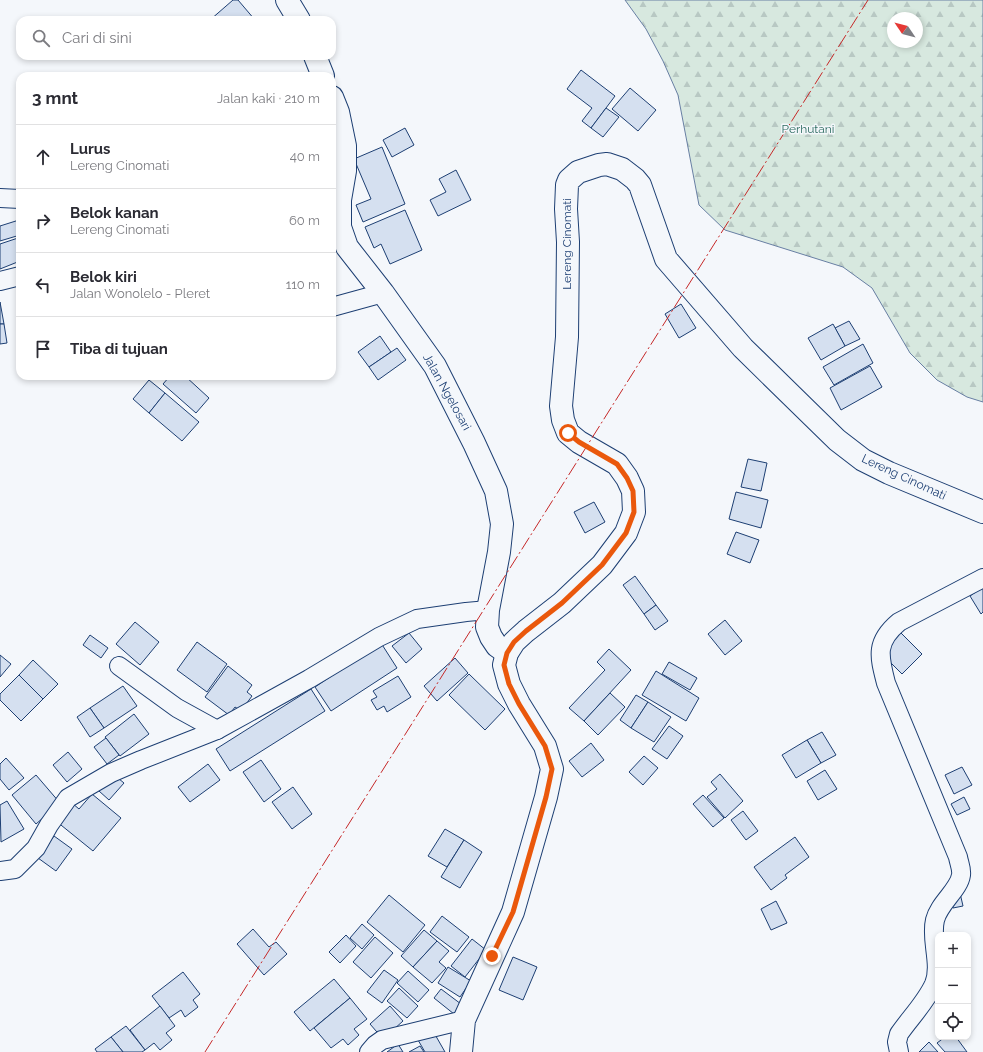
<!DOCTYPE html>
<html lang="id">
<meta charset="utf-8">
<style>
:root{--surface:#fff;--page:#f2f2f3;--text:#2b2b33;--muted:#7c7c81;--line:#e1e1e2}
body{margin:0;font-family:Raleway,sans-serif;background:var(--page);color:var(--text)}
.controls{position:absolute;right:12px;bottom:12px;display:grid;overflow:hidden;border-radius:8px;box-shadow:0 2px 6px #0003}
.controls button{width:36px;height:36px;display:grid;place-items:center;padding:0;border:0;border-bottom:1px solid var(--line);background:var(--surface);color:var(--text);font:20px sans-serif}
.compass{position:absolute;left:887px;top:12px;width:36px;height:36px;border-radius:50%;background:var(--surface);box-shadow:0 2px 6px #0003;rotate:305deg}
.stop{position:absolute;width:12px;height:12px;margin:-9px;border:3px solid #ea580c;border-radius:50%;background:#fff}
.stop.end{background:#ea580c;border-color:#fff;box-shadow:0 1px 4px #0008}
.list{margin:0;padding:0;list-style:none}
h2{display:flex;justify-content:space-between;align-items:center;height:52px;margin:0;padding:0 16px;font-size:17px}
h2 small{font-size:13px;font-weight:400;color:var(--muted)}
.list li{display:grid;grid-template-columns:26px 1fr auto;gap:12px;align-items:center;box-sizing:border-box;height:64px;padding:0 16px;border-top:1px solid var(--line)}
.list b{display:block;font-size:15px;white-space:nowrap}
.list p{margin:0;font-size:13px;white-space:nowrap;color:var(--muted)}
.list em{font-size:13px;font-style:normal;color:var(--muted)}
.icon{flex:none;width:22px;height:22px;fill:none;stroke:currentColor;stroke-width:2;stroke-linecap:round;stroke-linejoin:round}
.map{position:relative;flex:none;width:983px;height:1052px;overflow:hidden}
.search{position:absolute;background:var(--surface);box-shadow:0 2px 6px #0003;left:16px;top:16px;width:320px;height:44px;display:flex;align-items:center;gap:10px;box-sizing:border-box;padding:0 14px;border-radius:12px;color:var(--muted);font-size:15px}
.panel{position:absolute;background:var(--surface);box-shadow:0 2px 6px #0003;left:16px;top:72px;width:320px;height:308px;border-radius:12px}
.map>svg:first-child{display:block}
.forest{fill:url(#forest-firs);stroke:#687fa3;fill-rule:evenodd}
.building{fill:#d5e0f0;stroke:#1d3f73}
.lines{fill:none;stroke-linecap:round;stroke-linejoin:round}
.minor-casing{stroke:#1d3f73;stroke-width:20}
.tertiary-casing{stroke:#1d3f73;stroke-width:24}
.secondary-casing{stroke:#1d3f73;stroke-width:24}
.minor{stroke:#f4f7fb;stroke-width:18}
.tertiary{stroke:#f4f7fb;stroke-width:22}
.secondary{stroke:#f4f7fb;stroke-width:22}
.power{stroke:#c62828;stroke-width:1;stroke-dasharray:14 3 2 3;stroke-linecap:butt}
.route{stroke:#ea580c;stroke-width:5}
.labels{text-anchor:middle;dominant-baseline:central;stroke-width:3;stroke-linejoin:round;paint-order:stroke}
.park-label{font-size:12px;fill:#2c6c60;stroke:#f4f7fb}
.street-label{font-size:12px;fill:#1d3f73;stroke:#f4f7fb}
</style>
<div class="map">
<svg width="983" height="1052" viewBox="0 0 983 1052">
<defs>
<pattern id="forest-firs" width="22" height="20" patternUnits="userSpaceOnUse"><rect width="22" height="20" fill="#d7e8df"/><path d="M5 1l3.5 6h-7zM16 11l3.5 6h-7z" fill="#b8c8c3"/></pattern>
</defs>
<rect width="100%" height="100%" fill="#f4f7fb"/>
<path class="forest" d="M625,0H983V402L967,397L937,380L910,353L872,288L843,267L725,230L699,205L678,95L663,61L646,29ZM893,18H917V42H893Z"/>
<g class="building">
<path d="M233,0H238L255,20H210Z"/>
<path d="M581,70L615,96L591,128L582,121L592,108L567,89Z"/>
<path d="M630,88L656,110L638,131L612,109Z"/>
<path d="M606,108L619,117L603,137L591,128Z"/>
<path d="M405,128L414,145L392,157L383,140Z"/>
<path d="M382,147L405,204L363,222L356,205L371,199L354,159Z"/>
<path d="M456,170L471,200L438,216L430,200L446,192L439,179Z"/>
<path d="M405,210L422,250L390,264L381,244L374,248L365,227Z"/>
<path d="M19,220L20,235L0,241V226Z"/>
<path d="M18,238L20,242V261L0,269V244Z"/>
<path d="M0,302L4,324H0Z"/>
<path d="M681,304L696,328L679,338L665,314Z"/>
<path d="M849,321L860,339L845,346L835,328Z"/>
<path d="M0,324H4L7,343L0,344Z"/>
<path d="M833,324L845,346L821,360L808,338Z"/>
<path d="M380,336L391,352L369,367L358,352Z"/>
<path d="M863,344L873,363L834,385L823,367Z"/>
<path d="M397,348L406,360L378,380L369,367Z"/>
<path d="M870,366L882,387L841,410L830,388Z"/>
<path d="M170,376H185L209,398L196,413L163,384Z"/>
<path d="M149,380L165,393L149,413L133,399Z"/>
<path d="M165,393L199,422L182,441L149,413Z"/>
<path d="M748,459L767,463L761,491L741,487Z"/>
<path d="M736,492L768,500L761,528L729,519Z"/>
<path d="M594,502L605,522L585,533L574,512Z"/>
<path d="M736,532L759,540L750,563L727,554Z"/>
<path d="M635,576L656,605L644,614L623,585Z"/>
<path d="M983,587V612L981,614L970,596Z"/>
<path d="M656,605L668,621L655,630L644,614Z"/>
<path d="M725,620L742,641L725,655L708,634Z"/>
<path d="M135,622L159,642L140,665L116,644Z"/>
<path d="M900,632L922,654L902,674L880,652Z"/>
<path d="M409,633L422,649L406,663L392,646Z"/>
<path d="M90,635L108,648L101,658L83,645Z"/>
<path d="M197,642L227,664L207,692L177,670Z"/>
<path d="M381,643L397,668L331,711L315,687Z"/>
<path d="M609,649L631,670L584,721L569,708L605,670L597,662Z"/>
<path d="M0,655L11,664L0,677Z"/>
<path d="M455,658L468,673L437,701L424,686Z"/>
<path d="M33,660L58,684L43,699L19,675Z"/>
<path d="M669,662L697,678L690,690L662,674Z"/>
<path d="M228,666L252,685L247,692L252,696L241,711L235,707L229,715L205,697Z"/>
<path d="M656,671L699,698L686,721L642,695Z"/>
<path d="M469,674L505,709L485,730L449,695Z"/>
<path d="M19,675L43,699L21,721L0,700V694Z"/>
<path d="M398,676L411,697L387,712L384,706L377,710L371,700L377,697L373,691Z"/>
<path d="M123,686L137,706L104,728L90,708Z"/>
<path d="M311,689L325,711L230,771L216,749Z"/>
<path d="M610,693L625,707L598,735L584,721Z"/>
<path d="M636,695L648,702L631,728L620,720Z"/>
<path d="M648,702L671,717L654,742L631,728Z"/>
<path d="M90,708L104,728L90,737L77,717Z"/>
<path d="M134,714L149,734L120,756L105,737Z"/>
<path d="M669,726L683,736L667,759L652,749Z"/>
<path d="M822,732L836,755L821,763L807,740Z"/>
<path d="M106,738L119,755L107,764L94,747Z"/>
<path d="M807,740L821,763L796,778L782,755Z"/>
<path d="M591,743L604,760L582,777L569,761Z"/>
<path d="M68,752L82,769L67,782L53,765Z"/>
<path d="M644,756L658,768L643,785L629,772Z"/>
<path d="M6,758L24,778L9,790L0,779V764Z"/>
<path d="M261,760L281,789L264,802L243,772Z"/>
<path d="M208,764L220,780L190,802L178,787Z"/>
<path d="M962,767L972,785L954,794L945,775Z"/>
<path d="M825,770L837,789L818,800L807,781Z"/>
<path d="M113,774L124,783L109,800L99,791Z"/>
<path d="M720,774L743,801L725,818L707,797L717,789L711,782Z"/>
<path d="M36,775L60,803L36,824L12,795Z"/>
<path d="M293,787L312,814L292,829L272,802Z"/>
<path d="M92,794L121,818L93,851L56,821L72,803L79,809Z"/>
<path d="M703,795L724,818L713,827L693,804Z"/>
<path d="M964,797L970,809L957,815L951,804Z"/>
<path d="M7,801L24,829L1,842L0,805Z"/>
<path d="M743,811L758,831L746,840L731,820Z"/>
<path d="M445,829L464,840L447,867L428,856Z"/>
<path d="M54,836L72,849L56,871L38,858Z"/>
<path d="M795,837L809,857L785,875L787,878L771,890L754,867Z"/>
<path d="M464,840L482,852L460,888L441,877Z"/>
<path d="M960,893L963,906L953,908L951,895Z"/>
<path d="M389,895L425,925L403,952L367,922Z"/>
<path d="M776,901L787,923L771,930L761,909Z"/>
<path d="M442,916L469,937L457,952L430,932Z"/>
<path d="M362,924L374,935L362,949L350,938Z"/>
<path d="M253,929L269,947L276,942L287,954L264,975L237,944Z"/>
<path d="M424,930L437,941L413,967L401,956Z"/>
<path d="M346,935L356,946L340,963L329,952Z"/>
<path d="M375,937L393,953L371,978L353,962Z"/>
<path d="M472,939L486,950L465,977L451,966Z"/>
<path d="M437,941L449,951L439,962L446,968L432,983L413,967Z"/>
<path d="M513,957L537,967L523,1000L499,990Z"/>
<path d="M448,967L471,981L460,997L438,983Z"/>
<path d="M384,970L398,980L382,1003L367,992Z"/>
<path d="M408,971L429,990L418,1002L397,983Z"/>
<path d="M183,972L200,994L193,1000L198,1007L185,1017L181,1010L169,1018L152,996Z"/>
<path d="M334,979L350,998L310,1031L294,1012Z"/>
<path d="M399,988L418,1006L407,1018L387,1001Z"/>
<path d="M441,989L461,1004L454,1014L434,998Z"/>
<path d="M350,998L367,1019L354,1029L359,1035L348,1045L343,1039L331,1048L314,1028Z"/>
<path d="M160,1006L175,1026L166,1033L172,1040L160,1050L154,1043L145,1050L130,1030Z"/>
<path d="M390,1006L403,1021L383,1039L370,1024Z"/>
<path d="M126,1026L145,1050L142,1052H123L111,1037Z"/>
<path d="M433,1031L445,1052H425L418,1040Z"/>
<path d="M111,1037L123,1052H97L95,1049Z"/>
<path d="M945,1037H956L967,1052H945L937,1043Z"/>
<path d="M929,1042L938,1052H919Z"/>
<path d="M398,1044L403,1052H387Z"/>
<path d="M420,1046L424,1052H409Z"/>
</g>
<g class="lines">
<g class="minor-casing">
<g id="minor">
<path d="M0,198L20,199"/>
<path d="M0,281L20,276"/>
<path d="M332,307L383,293"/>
<path d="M119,666L177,708L217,730"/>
<path d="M0,871L15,869L36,848L49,825L68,798L111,773L141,760L217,730L309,679L379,637L417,619L466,612L488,610"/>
<path d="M369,1052L375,1045L382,1040L464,1020"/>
<path d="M899,1052L897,1042L899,1034C910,1018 926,1002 934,984C942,964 930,940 935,920C939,903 959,890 961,875C962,869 959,863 958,857L886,683C879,656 875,642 899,622L983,578"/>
</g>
</g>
<g class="tertiary-casing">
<g id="tertiary">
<path d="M287,0L299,20"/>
<path d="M315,56L323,76"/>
<path d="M332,97L338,112L345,146V171L340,200V227L347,247L383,293L435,366L474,443L496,491L502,524L499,552L488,610L487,627L491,637L497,646L507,653"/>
</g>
</g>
<g class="secondary-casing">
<path id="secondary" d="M461,1052L464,1020L513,912L546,797L552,769L545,746L519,704L509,684L504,665L507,653L514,642L526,631L562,603L602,565L626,533L634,512L633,491L627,478L617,464L579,442L568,433L563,420L561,406L567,337L568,242L566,209L567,185L569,180L578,172L599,165L607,164L622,169L635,179L640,185L666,259L743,348L837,440L863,460L889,473L983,512"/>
</g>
<use href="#minor" class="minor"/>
<use href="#tertiary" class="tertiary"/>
<use href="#secondary" class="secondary"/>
<path class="power" d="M205,1052L868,0"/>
</g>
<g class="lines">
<path class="route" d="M492,956L513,912L546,797L552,769L545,746L519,704L509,684L504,665L507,653L514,642L526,631L562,603L602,565L626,533L634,512L633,491L627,478L617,464L579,442L568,433"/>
</g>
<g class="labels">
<g class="park-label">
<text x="808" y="129">Perhutani</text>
</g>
<g class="street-label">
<text transform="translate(567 244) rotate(-90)">Lereng Cinomati</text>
<text transform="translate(447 392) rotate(61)">Jalan Ngelosari</text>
<text transform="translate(904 477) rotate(25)">Lereng Cinomati</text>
</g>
</g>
</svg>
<div class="controls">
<button>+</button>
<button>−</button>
<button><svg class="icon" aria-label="locate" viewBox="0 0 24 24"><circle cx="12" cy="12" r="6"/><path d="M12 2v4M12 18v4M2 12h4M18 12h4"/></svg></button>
</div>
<svg class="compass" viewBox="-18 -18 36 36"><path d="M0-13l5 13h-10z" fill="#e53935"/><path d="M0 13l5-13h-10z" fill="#7c7c81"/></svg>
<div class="stop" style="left:568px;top:433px"></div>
<div class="stop end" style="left:492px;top:956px"></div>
<div class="search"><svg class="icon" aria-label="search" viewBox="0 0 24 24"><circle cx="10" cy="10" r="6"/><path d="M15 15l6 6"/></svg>Cari di sini</div>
<section class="panel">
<h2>3 mnt<small>Jalan kaki · 210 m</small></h2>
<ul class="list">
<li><svg class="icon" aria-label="ahead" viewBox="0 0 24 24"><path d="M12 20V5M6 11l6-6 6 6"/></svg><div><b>Lurus</b><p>Lereng Cinomati</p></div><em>40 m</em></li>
<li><svg class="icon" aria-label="right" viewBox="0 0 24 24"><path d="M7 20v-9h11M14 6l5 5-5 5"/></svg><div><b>Belok kanan</b><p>Lereng Cinomati</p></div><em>60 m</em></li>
<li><svg class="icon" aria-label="left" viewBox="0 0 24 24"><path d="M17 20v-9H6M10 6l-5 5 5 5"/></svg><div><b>Belok kiri</b><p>Jalan Wonolelo - Pleret</p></div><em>110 m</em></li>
<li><svg class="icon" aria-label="arrive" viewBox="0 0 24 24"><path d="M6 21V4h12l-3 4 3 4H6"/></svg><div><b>Tiba di tujuan</b></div></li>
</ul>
</section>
</div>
